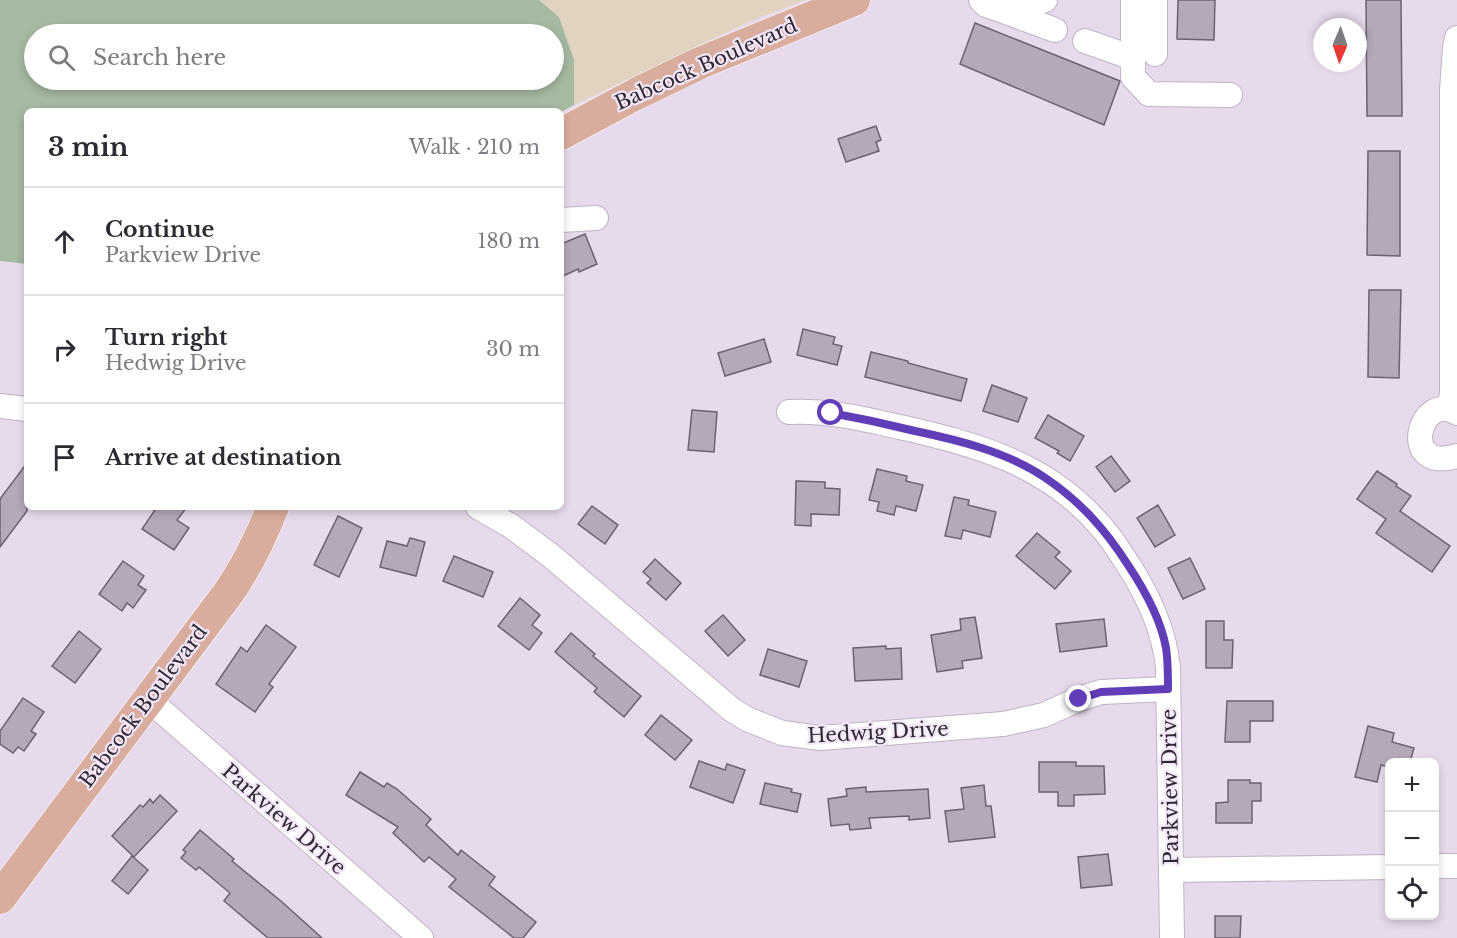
<!DOCTYPE html>
<meta charset="utf-8">
<style>
:root{--surface:#fff;--page:#f2f2f3;--text:#2b2b33;--muted:#7c7c81;--line:#e1e1e2}
body{margin:0;font-family:"Libre Baskerville",serif;background:var(--page);color:var(--text)}
.controls{position:absolute;right:18px;bottom:18px;display:grid;overflow:hidden;border-radius:9px;box-shadow:0 3px 9px #0003}
.controls button{width:54px;height:54px;display:grid;place-items:center;padding:0;border:0;border-bottom:2px solid var(--line);background:var(--surface);color:var(--text);font:30px sans-serif}
.compass{position:absolute;left:1313px;top:18px;width:54px;height:54px;border-radius:50%;background:var(--surface);box-shadow:0 3px 9px #0003;rotate:182deg}
.stop{position:absolute;width:18px;height:18px;margin:-14px;border:4px solid #613eb7;border-radius:50%;background:#fff}
.stop.end{background:#613eb7;border-color:#fff;box-shadow:0 2px 6px #0008}
.list{margin:0;padding:0;list-style:none}
h2{display:flex;justify-content:space-between;align-items:center;height:78px;margin:0;padding:0 24px;font-size:26px}
h2 small{font-size:20px;font-weight:400;color:var(--muted)}
.list li{display:grid;grid-template-columns:39px 1fr auto;gap:18px;align-items:center;box-sizing:border-box;height:108px;padding:0 24px;border-top:2px solid var(--line)}
.list b{display:block;font-size:22px;white-space:nowrap}
.list p{margin:0;font-size:20px;white-space:nowrap;color:var(--muted)}
.list em{font-size:20px;font-style:normal;color:var(--muted)}
.icon{flex:none;width:33px;height:33px;fill:none;stroke:currentColor;stroke-width:2;stroke-linecap:round;stroke-linejoin:round}
.map{position:relative;flex:none;width:1457px;height:938px;overflow:hidden}
.search{position:absolute;background:var(--surface);box-shadow:0 3px 9px #0003;left:24px;top:24px;width:540px;height:66px;display:flex;align-items:center;gap:15px;box-sizing:border-box;padding:0 21px;border-radius:33px;color:var(--muted);font-size:22px}
.panel{position:absolute;background:var(--surface);box-shadow:0 3px 9px #0003;left:24px;top:108px;width:540px;height:402px;border-radius:9px}
.map>svg:first-child{display:block}
.commercial{fill:#e0d4c0}
.green{fill:#a6b9a1;fill-rule:evenodd}
.building{fill:#b4a8b9;stroke:#6d6271;stroke-width:1.5}
.lines{fill:none;stroke-linecap:round;stroke-linejoin:round}
.minor-casing{stroke:#bfb3c4;stroke-width:26}
.major-casing{stroke:#fff;stroke-width:33}
.minor{stroke:#fff;stroke-width:24}
.major{stroke:#d9ad9d;stroke-width:32}
.route{stroke:#613eb7;stroke-width:8}
.labels{text-anchor:middle;dominant-baseline:central;stroke-width:4.5;stroke-linejoin:round;paint-order:stroke}
.street-label{font-size:20px;fill:#2f2a31;stroke:#f4e7f9}
</style>
<div class="map">
<svg width="1457" height="938" viewBox="0 0 1457 938">
<rect width="100%" height="100%" fill="#e7daec"/>
<path class="commercial" d="M539,0H806L746,23L574,105V60L559,17Z"/>
<path class="green" d="M0,0H539L559,17L574,60V105L561,112L27,111V264L0,261ZM34,34H554V80H34Z"/>
<g class="building">
<path d="M1178,0H1215L1214,40L1177,39Z"/>
<path d="M1366,0H1401L1402,116H1367Z"/>
<path d="M975,23L1120,81L1104,125L960,64Z"/>
<path d="M876,126L881,140L876,142L879,151L846,162L838,139Z"/>
<path d="M1368,151H1400V256L1367,255Z"/>
<path d="M585,234L597,264L579,272L578,269L561,277V244Z"/>
<path d="M1369,290H1401L1399,378L1368,377Z"/>
<path d="M803,329L835,337L833,344L842,346L837,365L797,355Z"/>
<path d="M764,339L771,362L725,376L718,353Z"/>
<path d="M871,352L908,361V363L967,379L961,401L865,377Z"/>
<path d="M992,385L1027,398L1018,422L983,411Z"/>
<path d="M692,410L717,412L714,452L688,450Z"/>
<path d="M1048,415L1084,436L1070,461L1057,453L1059,451L1035,438Z"/>
<path d="M1111,456L1130,481L1115,492L1096,467Z"/>
<path d="M27,463V511L0,547V499Z"/>
<path d="M877,469L907,476L906,481L923,485L916,511L896,506L894,515L877,511L879,502L869,500Z"/>
<path d="M1377,471L1397,484L1396,486L1411,496L1400,511L1450,546L1432,572L1376,533L1386,519L1357,499Z"/>
<path d="M796,481L825,482V488L840,489L839,515L811,514V526L795,525Z"/>
<path d="M954,497L969,500L968,505L996,512L990,537L963,530L961,539L945,536Z"/>
<path d="M1158,505L1175,535L1155,547L1137,518Z"/>
<path d="M592,506L618,525L605,544L578,524Z"/>
<path d="M157,507H187L177,520L189,528L174,550L142,529Z"/>
<path d="M338,516L362,528L339,577L314,565Z"/>
<path d="M1037,533L1060,552L1055,557L1071,571L1055,589L1016,556Z"/>
<path d="M410,538L425,542L416,576L380,567L387,541L407,546Z"/>
<path d="M454,556L493,572L483,597L443,581Z"/>
<path d="M1190,558L1205,589L1183,599L1168,568Z"/>
<path d="M655,559L681,583L666,600L647,583L651,579L643,572Z"/>
<path d="M123,561L144,576L138,585L146,590L133,608L127,603L122,611L99,594Z"/>
<path d="M520,598L540,615L532,625L542,633L529,650L498,626Z"/>
<path d="M723,615L745,640L728,656L705,631Z"/>
<path d="M975,617L982,658L962,661L963,668L937,672L931,635L961,630L960,619Z"/>
<path d="M1104,619L1107,646L1060,652L1056,624Z"/>
<path d="M1206,621H1224V640H1233L1232,668H1206Z"/>
<path d="M266,625L296,647L269,684L273,687L255,712L216,684L241,647L247,652Z"/>
<path d="M79,631L101,649L75,683L52,666Z"/>
<path d="M571,633L595,654L593,656L641,696L624,717L594,692L597,688L555,652Z"/>
<path d="M886,646V649L901,648L902,679L855,681L853,648Z"/>
<path d="M768,649L807,661L799,687L760,675Z"/>
<path d="M23,698L44,712L31,731L36,734L24,751L18,747L13,753L0,744V731Z"/>
<path d="M1227,701H1273V721H1250V742H1225Z"/>
<path d="M661,715L692,740L675,760L645,735Z"/>
<path d="M1368,726L1394,733L1392,742L1414,748L1410,762H1389V767L1381,765L1377,782L1355,777Z"/>
<path d="M699,761L725,770L727,764L745,770L733,803L690,787Z"/>
<path d="M1039,762H1076V766H1104L1105,794L1074,795V806H1058V792H1039Z"/>
<path d="M360,772L384,787L387,783L397,789L431,819L426,825L458,855L461,850L495,877L489,885L536,922L523,938H514L449,887L456,879L429,857L424,862L393,833L398,827L346,795Z"/>
<path d="M1228,780H1250V783H1261V801H1252V823H1216V803L1228,802Z"/>
<path d="M765,783L792,789L791,792L801,794L797,812L760,804Z"/>
<path d="M984,785L986,806H991L995,837L949,842L945,811L964,809L961,788Z"/>
<path d="M866,787V792L928,789L930,818L909,820V816L869,818L871,828L850,830L849,824L831,826L828,799L847,796L846,789Z"/>
<path d="M160,795L177,811L134,857L112,836L140,805L143,807L150,799L153,803Z"/>
<path d="M200,830L234,859L232,861L282,902L322,938H268L224,901L230,893L199,867L196,870L181,858L186,852L183,850Z"/>
<path d="M1108,854L1112,885L1081,888L1078,857Z"/>
<path d="M132,856L148,870L128,894L112,881Z"/>
<path d="M1215,916H1241L1240,938H1215Z"/>
</g>
<g class="lines">
<g class="minor-casing">
<g id="minor">
<path d="M981,0L986,5L1009,13L1045,0"/>
<path d="M1133,0V77L1149,94L1230,95"/>
<path d="M1155,0V54"/>
<path d="M1009,13L1055,30"/>
<path d="M1085,41L1133,58"/>
<path d="M561,220L596,218"/>
<path d="M0,406L27,409"/>
<path d="M1449,409L1452,393V90L1455,48L1457,38"/>
<path d="M789,412C827,410 863,419 900,427C979,445 1049,464 1103,529C1113,540 1121,554 1129,566C1149,597 1164,630 1168,667L1172,938"/>
<path d="M1457,413C1420,389 1397,474 1457,456"/>
<path d="M478,507L511,526L550,555L731,709L747,719L782,733L820,738L1003,724L1044,715L1079,699L1101,692L1168,689"/>
<path d="M148,699L421,938"/>
<path d="M1434,866H1457"/>
<path d="M1172,870L1390,867"/>
</g>
</g>
<g class="major-casing">
<g id="major">
<path d="M561,134L636,94L700,63L854,0"/>
<path d="M0,898L229,592C247,566 261,537 273,507"/>
</g>
</g>
<use href="#minor" class="minor"/>
<use href="#major" class="major"/>
</g>
<g class="lines">
<path class="route" d="M831,413C859,418 887,424 915,431C958,440 1007,452 1044,477C1080,501 1105,529 1128,565C1144,589 1161,620 1166,648C1168,661 1168,675 1168,689L1101,692L1079,699"/>
</g>
<g class="labels">
<g class="street-label">
<text transform="translate(706 64) rotate(-24)">Babcock Boulevard</text>
<text transform="translate(143 706) rotate(-53)">Babcock Boulevard</text>
<text transform="translate(878 732) rotate(-3)">Hedwig Drive</text>
<text transform="translate(1170 787) rotate(-91)">Parkview Drive</text>
<text transform="translate(284 819) rotate(41)">Parkview Drive</text>
</g>
</g>
</svg>
<div class="controls">
<button>+</button>
<button>−</button>
<button><svg class="icon" aria-label="locate" viewBox="0 0 24 24"><circle cx="12" cy="12" r="6"/><path d="M12 2v4M12 18v4M2 12h4M18 12h4"/></svg></button>
</div>
<svg class="compass" viewBox="-18 -18 36 36"><path d="M0-13l5 13h-10z" fill="#e53935"/><path d="M0 13l5-13h-10z" fill="#7c7c81"/></svg>
<div class="stop" style="left:831px;top:413px"></div>
<div class="stop end" style="left:1079px;top:699px"></div>
<div class="search"><svg class="icon" aria-label="search" viewBox="0 0 24 24"><circle cx="10" cy="10" r="6"/><path d="M15 15l6 6"/></svg>Search here</div>
<section class="panel">
<h2>3 min<small>Walk · 210 m</small></h2>
<ul class="list">
<li><svg class="icon" aria-label="ahead" viewBox="0 0 24 24"><path d="M12 20V5M6 11l6-6 6 6"/></svg><div><b>Continue</b><p>Parkview Drive</p></div><em>180 m</em></li>
<li><svg class="icon" aria-label="right" viewBox="0 0 24 24"><path d="M7 20v-9h11M14 6l5 5-5 5"/></svg><div><b>Turn right</b><p>Hedwig Drive</p></div><em>30 m</em></li>
<li><svg class="icon" aria-label="arrive" viewBox="0 0 24 24"><path d="M6 21V4h12l-3 4 3 4H6"/></svg><div><b>Arrive at destination</b></div></li>
</ul>
</section>
</div>
